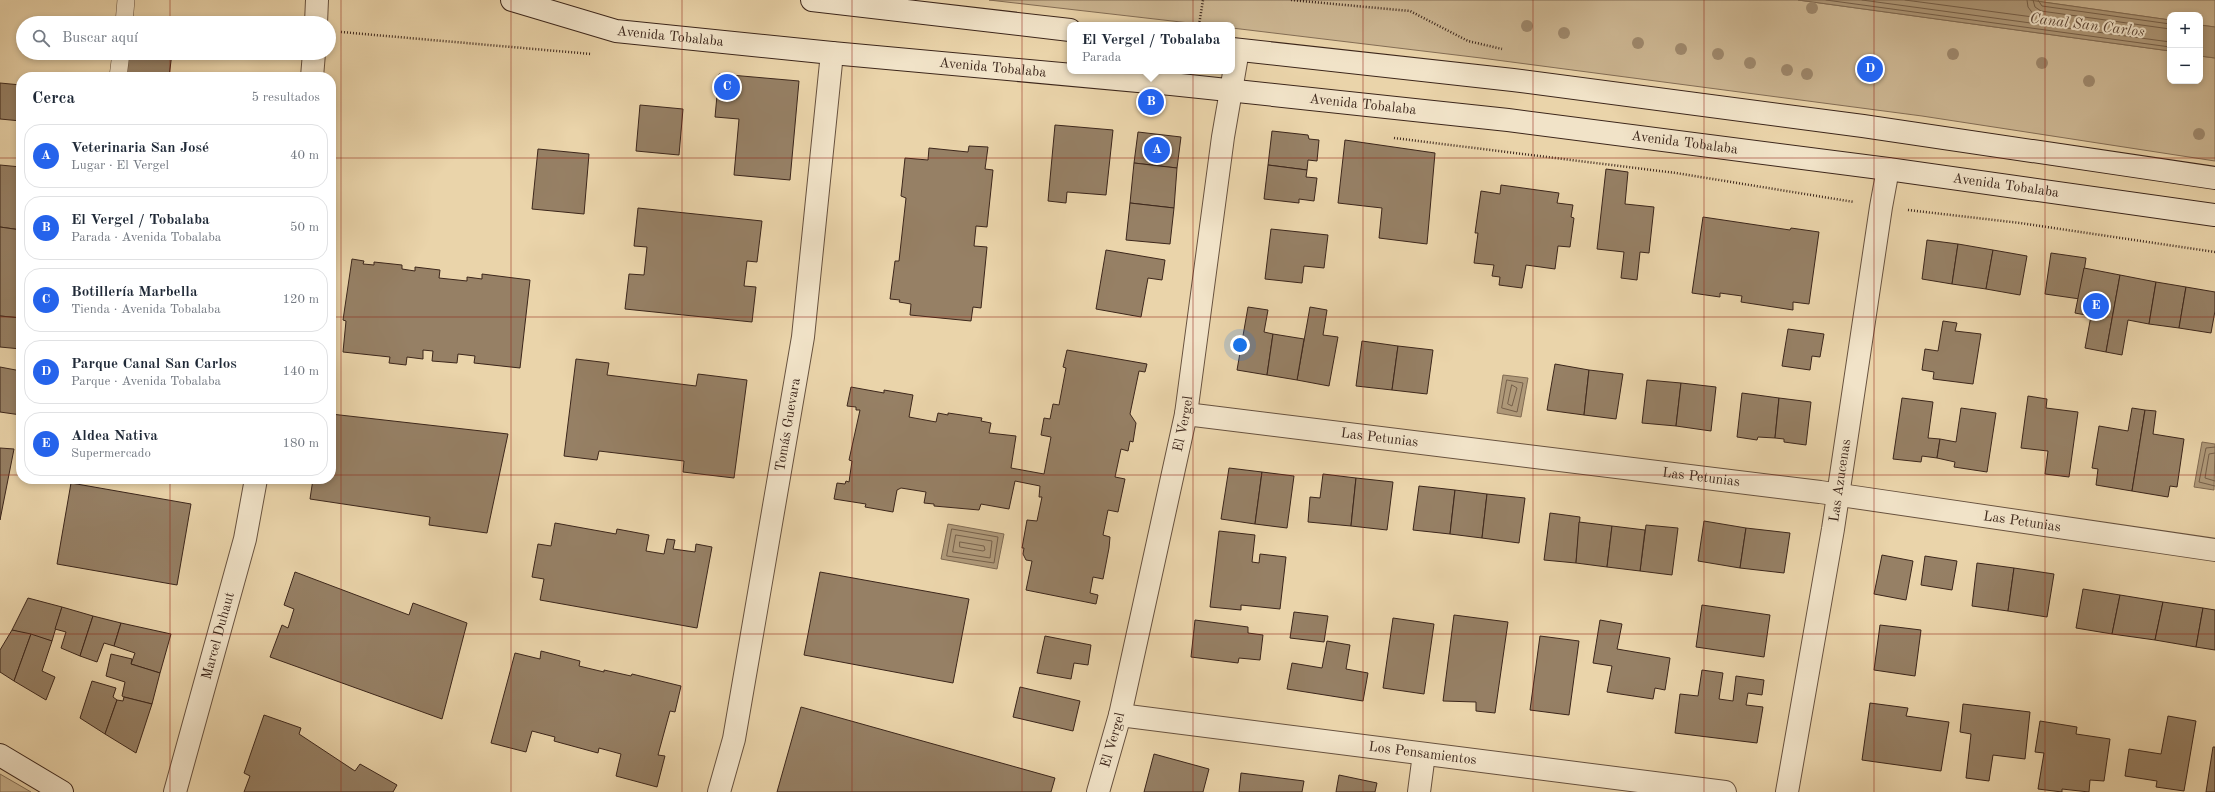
<!DOCTYPE html>
<html lang="es">
<meta charset="utf-8">
<style>
:root{--surface:#fff;--page:#f6f6f7;--text:#1f2937;--muted:#747a83;--line:#e0e1e3;--accent:#2563eb}
body{margin:0;font-family:"Old Standard TT",serif;background:var(--page);color:var(--text)}
.controls{position:absolute;right:12px;top:12px;display:grid;overflow:hidden;border-radius:8px;box-shadow:0 2px 6px #0003}
.controls button{width:36px;height:36px;display:grid;place-items:center;padding:0;border:0;border-bottom:1px solid var(--line);background:var(--surface);color:var(--text);font:20px sans-serif}
.you{position:absolute;left:1240px;top:345px;width:14px;height:14px;margin:-10px;border:3px solid #fff;border-radius:50%;background:#1a73e8;box-shadow:0 0 0 6px #1a73e833}
.badge{display:grid;place-items:center;width:26px;height:26px;border-radius:50%;background:var(--accent);color:#fff;font-size:13px;font-weight:700}
.pin{position:absolute;translate:-50% -50%;border:2px solid #fff;box-shadow:0 1px 4px #0006}
.popup{position:absolute;left:1067px;top:22px;width:168px;height:52px;box-sizing:border-box;display:grid;place-content:center;border-radius:8px;background:var(--surface);filter:drop-shadow(0 1px 3px #0005);font-size:13px;white-space:nowrap;color:var(--muted)}
.popup b{font-size:15px;color:var(--text)}
.popup::after{content:'';position:absolute;left:50%;top:100%;margin-left:-8px;border:8px solid transparent;border-top-color:var(--surface)}
.list{margin:0;padding:0;list-style:none}
h2{display:flex;justify-content:space-between;align-items:center;height:52px;margin:0;padding:0 16px;font-size:17px}
h2 small{font-size:13px;font-weight:400;color:var(--muted)}
.list li{display:grid;grid-template-columns:26px 1fr auto;gap:12px;align-items:center;box-sizing:border-box;height:64px;margin:0 8px 8px;padding:0 8px;border:1px solid var(--line);border-radius:16px}
.list b{display:block;font-size:15px;white-space:nowrap}
.list p{margin:0;font-size:13px;white-space:nowrap;color:var(--muted)}
.list em{font-size:13px;font-style:normal;color:var(--muted)}
.icon{flex:none;width:22px;height:22px;fill:none;stroke:currentColor;stroke-width:2;stroke-linecap:round;stroke-linejoin:round}
.map{position:relative;flex:none;width:2215px;height:792px;overflow:hidden}
.search{position:absolute;background:var(--surface);box-shadow:0 2px 6px #0003;left:16px;top:16px;width:320px;height:44px;display:flex;align-items:center;gap:10px;box-sizing:border-box;padding:0 14px;border-radius:22px;color:var(--muted);font-size:15px}
.panel{position:absolute;background:var(--surface);box-shadow:0 2px 6px #0003;left:16px;top:72px;width:320px;height:412px;border-radius:16px}
.map>svg:first-child{display:block}
.green{fill:#ccb692;stroke:#846e56}
.water{fill:#af9979;stroke:#816b53}
.lines{fill:none;stroke-linecap:round;stroke-linejoin:round}
.shore{stroke:#76604a;stroke-width:1}
.building{fill:#968065;stroke:#3c261b}
.lane-casing{stroke:#68523f;stroke-width:18}
.street-casing{stroke:#68523f;stroke-width:24}
.secondary-casing{stroke:#3c261b;stroke-width:24}
.path{stroke:#3c261b;stroke-width:2.5;stroke-dasharray:1 2;stroke-linecap:butt}
.lane{stroke:#f1e3c8;stroke-width:17}
.street{stroke:#f1e3c8;stroke-width:22}
.secondary{stroke:#f1e3c8;stroke-width:22}
.tree{fill:#9e886c}
.grid{fill:none;stroke:#8f2418;stroke-width:1;stroke-opacity:0.55}
.labels{text-anchor:middle;dominant-baseline:central;stroke-width:4;stroke-linejoin:round;paint-order:stroke}
.street-label{font-size:14px;fill:#3c261b;stroke:#f1e3c8}
.water-label{font-size:15px;font-style:italic;fill:#5e4837;stroke:#f1e3c8}
</style>
<div class="map">
<svg width="2215" height="792" viewBox="0 0 2215 792">
<rect width="100%" height="100%" fill="#ead4aa"/>
<filter id="stains"><feTurbulence type="fractalNoise" baseFrequency=".005" numOctaves="4"/><feColorMatrix values="0 0 0 0 .2 0 0 0 0 .09 0 0 0 0 .02 0 0 0 .5 -.17"/></filter>
<radialGradient id="worn" r=".72"><stop offset=".6" stop-color="#630" stop-opacity="0"/><stop offset="1" stop-color="#630" stop-opacity=".3"/></radialGradient>
<g class="green">
<path d="M989,0H1798L2170,51V81H2200V56L2215,58V161L1922,116L1481,58L1232,28V25H1207Z"/>
<path d="M2029,0H2215V27L2200,25V15H2170V20Z"/>
<path d="M0,774L31,792H0Z"/>
</g>
<g class="water">
<path d="M1798,0H2029L2170,20V51Z"/>
<path d="M2200,25L2215,27V58L2200,56Z"/>
<path d="M1503,375L1528,378L1521,417L1497,413Z"/>
<path d="M2202,442L2215,444L2214,490L2194,487Z"/>
<path d="M948,524L1004,534L997,569L941,559Z"/>
</g>
<g class="lines">
<g class="shore">
<path d="M1826,0L2170,47"/>
<path d="M1862,0L2170,42"/>
<path d="M1905,0L2033,17L2034,15L2028,7L2027,0"/>
<path d="M2033,0L2035,7L2041,11L2170,29"/>
<path d="M2038,0L2042,6L2170,24"/>
<path d="M1507,380L1523,383L1517,412L1502,408Z"/>
<path d="M1512,385L1517,388L1512,406L1508,404Z"/>
<path d="M2215,447L2206,448L2199,482L2215,486"/>
<path d="M2215,453L2209,454L2205,478L2215,481"/>
<path d="M952,529L998,537L994,563L947,556Z"/>
<path d="M956,535L992,541L990,558L953,552Z"/>
<path d="M960,542L984,546L985,550L983,551L960,547Z"/>
</g>
</g>
<g class="building">
<path d="M126,53H172L169,77H124Z"/>
<path d="M719,74L799,81L790,180L734,175L739,119L715,117Z"/>
<path d="M0,83L21,85V121L0,119Z"/>
<path d="M640,105L683,109L679,155L636,151Z"/>
<path d="M1055,125L1113,130L1106,195L1067,192L1066,203L1048,201Z"/>
<path d="M1272,131L1308,135L1309,139L1319,140L1317,161L1308,160L1307,170L1268,165Z"/>
<path d="M1138,132L1181,137L1177,168L1134,163Z"/>
<path d="M1345,140L1435,153L1427,244L1379,238L1382,208L1338,203Z"/>
<path d="M969,146L988,147L985,169L993,170L987,227L976,226L974,246L987,247L981,308L973,307L971,321L910,315L911,304L899,302L900,300L890,299L895,261H899L906,198L901,196L905,158L928,160L929,148L968,152Z"/>
<path d="M538,149L589,154L584,214L532,209Z"/>
<path d="M1134,163L1177,168L1174,208L1130,203Z"/>
<path d="M0,165L21,167V230L0,227Z"/>
<path d="M1268,165L1307,170L1306,177L1317,178L1314,201L1299,199V203L1264,199Z"/>
<path d="M1606,169L1628,172L1625,204L1654,207L1649,253L1640,252L1637,280L1621,278L1624,252L1597,249Z"/>
<path d="M1501,185L1559,193L1557,203L1573,205L1571,217L1574,218L1570,247L1558,246L1555,269L1526,265L1522,288L1499,285L1500,277L1492,276L1494,265L1474,263L1478,233H1475L1481,191L1500,194Z"/>
<path d="M1130,203L1174,208L1170,244L1126,240Z"/>
<path d="M638,208L762,221L757,262L747,261L744,286L756,287L752,322L625,309L629,274L644,275L647,247L634,246Z"/>
<path d="M1703,217L1790,230L1791,228L1819,232L1809,304L1793,302V310L1741,302L1742,296L1720,293V297L1692,293Z"/>
<path d="M0,227L21,230V318L0,316Z"/>
<path d="M1271,229L1328,235L1324,268L1304,266L1302,283L1265,279Z"/>
<path d="M1927,240L1958,244L1952,284L1922,279Z"/>
<path d="M1958,244L1993,250L1986,289L1952,284Z"/>
<path d="M1106,250L1165,260L1162,280L1148,278L1141,317L1096,309Z"/>
<path d="M1993,250L2027,256L2020,295L1986,289Z"/>
<path d="M2051,253L2086,258L2080,299L2045,294Z"/>
<path d="M352,259L364,261L363,264L374,265V262L402,265V269L415,271V267L440,270L439,278L467,281V277L482,279V274L530,280L520,368L474,363L475,356L458,354L457,363L432,361L433,351L423,350V359L407,357L406,365L389,363L390,357L343,352L346,321L343,320Z"/>
<path d="M2084,268L2120,275L2106,352L2085,348L2091,316L2075,313Z"/>
<path d="M2120,275L2156,282L2149,324L2128,320L2122,355L2106,352Z"/>
<path d="M2156,282L2186,287L2179,328L2149,324Z"/>
<path d="M2186,287L2215,292V311L2211,333L2179,328Z"/>
<path d="M1248,307L1268,310L1264,332L1273,334L1267,375L1237,370Z"/>
<path d="M1310,307L1327,310L1323,335L1338,337L1329,386L1297,380Z"/>
<path d="M0,316L21,318V349L0,347Z"/>
<path d="M1943,321L1957,323L1955,331L1981,334L1973,384L1933,379L1934,372L1922,370L1925,349L1938,351Z"/>
<path d="M1788,329L1824,334L1820,357L1812,356L1810,370L1782,366Z"/>
<path d="M1273,334L1304,339L1297,380L1267,375Z"/>
<path d="M1362,341L1398,346L1392,390L1356,386Z"/>
<path d="M1398,346L1433,350L1427,394L1392,390Z"/>
<path d="M1067,350L1147,364L1145,372L1139,371L1130,414L1136,423L1133,442L1130,441L1128,451L1121,449L1115,477L1125,479L1118,512L1108,510L1103,535L1110,537L1109,548L1103,579L1093,577L1090,593L1098,595L1096,604L1026,590L1032,561L1026,560L1023,554L1024,548H1022L1027,520L1037,521L1042,497H1039L1040,486L1015,481L1009,509L981,504L979,510L934,506V504L924,503L926,492L901,488L897,490L893,512L865,507L866,504L834,499L837,483L845,484L846,481L849,482L852,461L849,460L860,410H856V407L847,406L851,387L884,393V390L913,395L909,417L936,422L938,413L948,415V413L982,418L981,421L991,423L989,433L1016,436L1011,468L1044,474L1051,437L1041,435L1044,418L1050,419L1053,404L1059,405L1066,368L1063,367Z"/>
<path d="M576,359L609,363L607,375L696,386L698,374L747,380L734,478L683,472L684,461L599,451L597,460L564,456Z"/>
<path d="M1555,364L1589,370L1584,415L1547,410Z"/>
<path d="M0,367L21,371V415L0,412Z"/>
<path d="M1589,370L1623,374L1616,419L1584,415Z"/>
<path d="M1647,380L1681,383L1676,426L1642,423Z"/>
<path d="M1681,383L1716,387L1711,431L1676,426Z"/>
<path d="M1742,393L1779,398L1775,438L1758,437L1757,440L1737,437Z"/>
<path d="M2028,396L2047,399L2046,408L2078,412L2069,477L2045,474L2048,451L2021,448Z"/>
<path d="M1779,398L1811,402L1806,445L1784,442V439L1775,438Z"/>
<path d="M1902,398L1933,402L1928,438L1940,439L1937,458L1922,456L1921,462L1893,459Z"/>
<path d="M1961,408L1996,413L1987,472L1954,467L1955,462L1937,458L1940,439L1956,442Z"/>
<path d="M2132,408L2145,410L2132,491L2096,485L2098,469L2092,468L2099,426L2128,431Z"/>
<path d="M2145,410L2156,411L2153,434L2184,439L2177,487L2170,486L2168,497L2132,491Z"/>
<path d="M331,414L508,434L487,533L429,525L430,517L310,499L313,479H331Z"/>
<path d="M0,448L14,449L0,520Z"/>
<path d="M1229,468L1262,472L1255,524L1221,519Z"/>
<path d="M1262,472L1294,476L1287,528L1255,524Z"/>
<path d="M1323,474L1356,478L1351,526L1308,522L1310,497L1320,498Z"/>
<path d="M1356,478L1393,482L1387,530L1351,526Z"/>
<path d="M71,483L191,504L177,585L57,564Z"/>
<path d="M1419,486L1455,490L1450,534L1413,530Z"/>
<path d="M1455,490L1487,494L1482,538L1450,534Z"/>
<path d="M1487,494L1525,498L1519,543L1482,538Z"/>
<path d="M1550,513L1580,517L1576,563L1544,560Z"/>
<path d="M1704,521L1746,528L1740,568L1698,561Z"/>
<path d="M1579,522L1612,526L1607,567L1576,563Z"/>
<path d="M555,523L616,534L617,529L649,535L646,551L664,554L667,539L675,540L673,549L695,552L696,544L712,547L697,628L540,600L544,579L532,577L538,544L551,546Z"/>
<path d="M1646,525L1678,528L1672,575L1640,571Z"/>
<path d="M1612,526L1645,530L1640,571L1607,567Z"/>
<path d="M1746,528L1790,533L1784,573L1740,568Z"/>
<path d="M1219,531L1255,535L1252,562L1259,563L1260,554L1286,557L1280,609L1241,605V610L1210,607Z"/>
<path d="M1882,555L1913,561L1906,600L1874,594Z"/>
<path d="M1925,556L1957,561L1952,590L1921,585Z"/>
<path d="M1977,563L2014,568L2008,611L1972,606Z"/>
<path d="M2014,568L2054,574L2047,617L2008,611Z"/>
<path d="M295,572L409,615L413,603L467,623L442,719L270,657L282,625L288,628L294,609L284,605Z"/>
<path d="M820,572L969,599L953,683L804,655Z"/>
<path d="M2083,589L2120,595L2112,634L2076,628Z"/>
<path d="M2120,595L2163,602L2155,640L2112,634Z"/>
<path d="M28,598L62,607L52,641L12,630Z"/>
<path d="M2163,602L2203,608L2196,647L2155,640Z"/>
<path d="M1702,605L1770,615L1764,657L1696,647Z"/>
<path d="M62,607L93,616L80,656L61,648L66,632L55,629Z"/>
<path d="M2203,608L2215,610V650L2196,647Z"/>
<path d="M1294,612L1328,616L1324,642L1290,638Z"/>
<path d="M1454,615L1508,622L1495,713L1476,711V702L1443,701Z"/>
<path d="M93,616L121,623L114,646L104,643L97,662L80,656Z"/>
<path d="M1393,618L1434,624L1424,694L1383,688Z"/>
<path d="M1195,620L1248,627V633L1263,635L1260,660L1239,658L1238,663L1191,657Z"/>
<path d="M1600,620L1622,624L1617,649L1670,658L1665,690L1655,688L1653,699L1607,692L1612,666L1593,663Z"/>
<path d="M121,623L171,634L160,673L131,664L135,653L114,646Z"/>
<path d="M1880,625L1921,630L1915,676L1874,670Z"/>
<path d="M12,630L31,634L14,681L0,672V650Z"/>
<path d="M31,634L52,641L42,671L55,677L46,700L14,681Z"/>
<path d="M1045,636L1091,645L1088,665L1074,663L1071,679L1037,673Z"/>
<path d="M1540,636L1579,641L1569,715L1530,710Z"/>
<path d="M1327,641L1350,645L1346,669L1368,673L1363,701L1287,689L1292,663L1322,668Z"/>
<path d="M541,651L580,661L579,666L604,672V670L631,676L632,674L681,686L675,712L670,711L658,755L665,756L657,787L616,776L621,754L599,748L598,753L554,741L555,737L532,731L526,752L491,743L515,653L540,659Z"/>
<path d="M111,654L132,659L131,664L160,673L152,704L124,697L122,696L125,682L106,676Z"/>
<path d="M1702,670L1723,673L1719,699L1733,701L1736,676L1764,680L1762,695L1748,693L1746,705L1763,707L1757,743L1675,733L1680,694L1698,696Z"/>
<path d="M92,681L116,688L113,697L117,700L105,734L80,718Z"/>
<path d="M1020,687L1080,701L1073,731L1013,717Z"/>
<path d="M124,697L152,704L136,753L105,734L117,700L123,701Z"/>
<path d="M1870,703L1908,708L1906,716L1949,722L1941,771L1862,760Z"/>
<path d="M1963,704L2030,712L2025,759L1993,755L1989,781L1966,778L1971,734L1960,732Z"/>
<path d="M801,707L1055,778L1051,792H777Z"/>
<path d="M264,715L301,728L299,734L355,771L360,764L397,785L393,792H244L250,776L244,773Z"/>
<path d="M2168,716L2196,721L2184,791L2156,787L2157,781L2125,776L2129,749L2161,754Z"/>
<path d="M2040,721L2077,727L2076,734L2110,739L2104,781L2090,780L2089,792L2062,789V792L2038,789L2044,753L2035,752Z"/>
<path d="M2213,747H2215V792H2206Z"/>
<path d="M1154,754L1209,769L1203,792H1144Z"/>
<path d="M1241,773L1304,781L1302,792H1239Z"/>
<path d="M1339,775L1377,783L1375,792H1336Z"/>
</g>
<g class="lines">
<g class="lane-casing">
<g id="lane">
<path d="M124,23L126,0"/>
<path d="M118,77L121,53"/>
</g>
</g>
<g class="street-casing">
<g id="street">
<path d="M316,23L317,0"/>
<path d="M312,77L314,53"/>
<path id="s1" d="M1186,414L1820,492L2215,550"/>
<path id="s2" d="M1120,715L1725,792"/>
<path id="s3" d="M175,792L245,539L256,479"/>
<path id="s4" d="M719,792L734,739L803,337L832,53"/>
<path id="s5" d="M1098,792L1120,715L1186,414L1223,137L1238,50"/>
<path d="M1419,792L1424,754"/>
<path id="s6" d="M1787,792L1833,529L1881,207L1888,169"/>
</g>
</g>
<g class="secondary-casing">
<g id="secondary">
<path id="s7" d="M512,0L616,31L832,53L1171,84L1508,120L1888,169L2215,215"/>
<path d="M812,0L1070,30"/>
<path d="M1232,49L1513,80L1863,126L2215,178"/>
<path d="M0,755L62,792"/>
</g>
</g>
<g class="path">
<path d="M1291,0L1410,11L1468,41L1502,49"/>
<path d="M1199,25L1203,0"/>
<path d="M341,32L591,54"/>
<path d="M1394,138L1676,173L1854,202"/>
<path d="M1908,210L2020,223L2215,252"/>
</g>
<use href="#lane" class="lane"/>
<use href="#street" class="street"/>
<use href="#secondary" class="secondary"/>
</g>
<g class="tree">
<circle cx="1812" cy="8" r="6"/>
<circle cx="1527" cy="26" r="6"/>
<circle cx="1564" cy="33" r="6"/>
<circle cx="1638" cy="43" r="6"/>
<circle cx="1681" cy="49" r="6"/>
<circle cx="1718" cy="54" r="6"/>
<circle cx="1953" cy="54" r="6"/>
<circle cx="1750" cy="63" r="6"/>
<circle cx="2042" cy="63" r="6"/>
<circle cx="1787" cy="70" r="6"/>
<circle cx="1807" cy="74" r="6"/>
<circle cx="1871" cy="77" r="6"/>
<circle cx="2089" cy="81" r="6"/>
<circle cx="2199" cy="134" r="6"/>
</g>
<path class="grid" d="M170,0V23M341,0V792M511,0V792M682,0V792M852,0V792M1022,0V792M1193,0V792M1363,0V792M1533,0V792M1704,0V792M1874,0V792M2045,0V792M170,53V77M0,158H21M331,158H2215M0,317H21M331,317H2215M0,475H21M331,475H2215M170,479V792M0,634H2215"/>
<g class="labels">
<g class="street-label">
<text stroke="none"><textPath href="#s7" startOffset="163">Avenida Tobalaba</textPath></text>
<text stroke="none"><textPath href="#s7" startOffset="487">Avenida Tobalaba</textPath></text>
<text stroke="none"><textPath href="#s7" startOffset="859">Avenida Tobalaba</textPath></text>
<text stroke="none"><textPath href="#s7" startOffset="1183">Avenida Tobalaba</textPath></text>
<text stroke="none"><textPath href="#s7" startOffset="1507">Avenida Tobalaba</textPath></text>
<text stroke="none"><textPath href="#s4" startOffset="374">Tomás Guevara</textPath></text>
<text stroke="none"><textPath href="#s5" startOffset="378">El Vergel</textPath></text>
<text stroke="none"><textPath href="#s1" startOffset="195">Las Petunias</textPath></text>
<text stroke="none"><textPath href="#s1" startOffset="519">Las Petunias</textPath></text>
<text stroke="none"><textPath href="#s6" startOffset="316">Las Azucenas</textPath></text>
<text stroke="none"><textPath href="#s1" startOffset="843">Las Petunias</textPath></text>
<text stroke="none"><textPath href="#s3" startOffset="162">Marcel Duhaut</textPath></text>
<text stroke="none"><textPath href="#s5" startOffset="54">El Vergel</textPath></text>
<text stroke="none"><textPath href="#s2" startOffset="305">Los Pensamientos</textPath></text>
</g>
<g class="water-label">
<text transform="translate(2087 26) rotate(7)">Canal San Carlos</text>
</g>
</g>
<rect width="100%" height="100%" filter="url(#stains)"/>
<rect width="100%" height="100%" fill="url(#worn)"/>
</svg>
<div class="controls">
<button>+</button>
<button>−</button>
</div>
<div class="you"></div>
<div class="pin badge" style="left:1157px;top:150px">A</div>
<div class="pin badge" style="left:1151px;top:102px">B</div>
<div class="popup"><b>El Vergel / Tobalaba</b>Parada</div>
<div class="pin badge" style="left:727px;top:87px">C</div>
<div class="pin badge" style="left:1870px;top:69px">D</div>
<div class="pin badge" style="left:2096px;top:306px">E</div>
<div class="search"><svg class="icon" aria-label="search" viewBox="0 0 24 24"><circle cx="10" cy="10" r="6"/><path d="M15 15l6 6"/></svg>Buscar aquí</div>
<section class="panel">
<h2>Cerca<small>5 resultados</small></h2>
<ul class="list">
<li><span class="badge">A</span><div><b>Veterinaria San José</b><p>Lugar · El Vergel</p></div><em>40 m</em></li>
<li><span class="badge">B</span><div><b>El Vergel / Tobalaba</b><p>Parada · Avenida Tobalaba</p></div><em>50 m</em></li>
<li><span class="badge">C</span><div><b>Botillería Marbella</b><p>Tienda · Avenida Tobalaba</p></div><em>120 m</em></li>
<li><span class="badge">D</span><div><b>Parque Canal San Carlos</b><p>Parque · Avenida Tobalaba</p></div><em>140 m</em></li>
<li><span class="badge">E</span><div><b>Aldea Nativa</b><p>Supermercado</p></div><em>180 m</em></li>
</ul>
</section>
</div>
